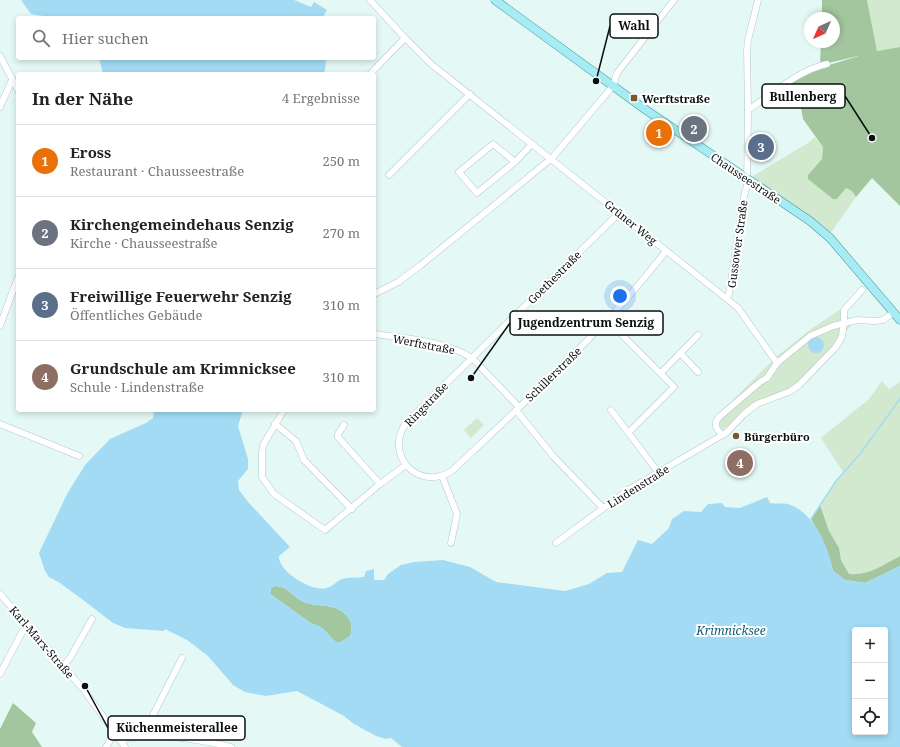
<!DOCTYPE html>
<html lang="de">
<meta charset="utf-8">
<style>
:root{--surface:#fff;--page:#f6f6f6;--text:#222;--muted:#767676;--line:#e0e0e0;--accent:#76592d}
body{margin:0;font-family:"Noto Serif",serif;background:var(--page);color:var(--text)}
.controls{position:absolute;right:12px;bottom:12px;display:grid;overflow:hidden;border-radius:4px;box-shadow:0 2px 6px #0003}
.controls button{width:36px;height:36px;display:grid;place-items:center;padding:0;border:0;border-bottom:1px solid var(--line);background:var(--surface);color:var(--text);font:20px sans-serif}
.compass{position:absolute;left:804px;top:12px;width:36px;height:36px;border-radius:50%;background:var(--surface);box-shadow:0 2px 6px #0003;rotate:225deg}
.you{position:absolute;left:620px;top:296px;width:14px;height:14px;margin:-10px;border:3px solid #fff;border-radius:50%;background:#1a73e8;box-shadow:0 0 0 6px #1a73e833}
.badge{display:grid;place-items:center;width:26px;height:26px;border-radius:50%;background:var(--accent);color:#fff;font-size:13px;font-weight:700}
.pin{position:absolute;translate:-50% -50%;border:2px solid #fff;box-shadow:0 1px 4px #0006}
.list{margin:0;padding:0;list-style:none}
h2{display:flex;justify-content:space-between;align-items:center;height:52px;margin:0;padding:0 16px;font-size:17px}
h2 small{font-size:13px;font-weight:400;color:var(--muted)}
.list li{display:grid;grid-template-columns:26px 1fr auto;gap:12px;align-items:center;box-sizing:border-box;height:72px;padding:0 16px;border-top:1px solid var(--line)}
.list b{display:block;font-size:15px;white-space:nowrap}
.list p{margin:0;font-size:13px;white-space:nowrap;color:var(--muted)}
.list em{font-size:13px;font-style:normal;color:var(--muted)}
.icon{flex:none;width:22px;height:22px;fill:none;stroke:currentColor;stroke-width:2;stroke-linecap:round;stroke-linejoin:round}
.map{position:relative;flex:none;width:900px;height:747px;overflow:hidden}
.search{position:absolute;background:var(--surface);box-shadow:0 2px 6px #0003;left:16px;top:16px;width:360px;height:44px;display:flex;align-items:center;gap:10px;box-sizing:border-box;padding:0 14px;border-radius:4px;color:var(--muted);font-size:15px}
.panel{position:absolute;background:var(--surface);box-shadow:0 2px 6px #0003;left:16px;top:72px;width:360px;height:340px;border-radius:4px}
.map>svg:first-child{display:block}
.green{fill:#d3e9cf}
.forest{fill:#a3c69e}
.water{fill:#a3dbf4;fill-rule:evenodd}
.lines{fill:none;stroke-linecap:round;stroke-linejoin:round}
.stream{stroke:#a3dbf4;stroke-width:1.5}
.minor-casing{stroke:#b4c9c6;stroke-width:7}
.major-casing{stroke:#4a979f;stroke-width:9}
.minor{stroke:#fff;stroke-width:6}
.major{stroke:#a7ecf4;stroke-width:8}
.poi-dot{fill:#76592d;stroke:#fff;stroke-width:1.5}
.labels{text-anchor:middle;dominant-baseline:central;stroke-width:4;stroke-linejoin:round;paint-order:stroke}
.poi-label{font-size:11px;font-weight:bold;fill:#08100e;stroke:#fff;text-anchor:start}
.street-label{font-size:11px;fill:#08100e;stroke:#fff}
.water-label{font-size:12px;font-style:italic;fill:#145a74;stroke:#fff}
.leader{fill:none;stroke:#08100e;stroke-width:1.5}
.callout-dot{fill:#08100e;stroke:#fff;stroke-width:1.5}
.callout{fill:#fff;stroke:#08100e;stroke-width:1.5}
.callout-label{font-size:12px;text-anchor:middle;font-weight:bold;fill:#08100e}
</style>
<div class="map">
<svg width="900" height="747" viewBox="0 0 900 747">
<rect width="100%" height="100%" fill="#e4f9f6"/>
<g class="green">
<path d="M867,0H900V47L877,51Z"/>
<path d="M815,137L823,147L822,159L808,175L837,199L846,188L852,191L856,197L830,234L755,182L753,176L808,143Z"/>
<path d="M841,309L853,323L835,345L793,388L757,403L721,431L719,420L720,413L776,357L811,329Z"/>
<path d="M882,381L889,389L900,382V556C883,565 868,576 849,574L841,560L839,548L829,531L820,505L843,472L821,438L869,399Z"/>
<path d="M477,418L484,425L471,438L464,430Z"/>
</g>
<g class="forest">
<path d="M822,0H867L877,51L900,47V206L872,178L856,197L852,191L846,188L837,199H833L808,179V175L822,159L823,147L803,119L801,107L791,96L782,101L776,94L787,85L816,69L862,55L820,65L821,42H834V18H822Z"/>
<path d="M820,505L829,531L839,548L841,560L849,574C868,576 883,565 900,556V566L865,583L845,580L833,571C829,552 821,536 811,519Z"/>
<path d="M275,586C290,587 292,597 304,602C318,608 335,602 347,616C352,623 353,627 350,636L341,642H336C326,634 326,627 312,624L270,594L271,588Z"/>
<path d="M13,703L36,723L32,732L42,747H0V729Z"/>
</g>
<g class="water">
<path d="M21,0H294L311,7L314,2L327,10L323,17L325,18H56L31,14Z"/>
<path d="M99,58H326L325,70L323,74H103Z"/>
<circle cx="816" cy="345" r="8"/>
<path d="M154,410H243L238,426L248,459V469L238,481L239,490L249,503L290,547L279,556C278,572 313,592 326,588C332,587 337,581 342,579C349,577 357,578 364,577L366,571L374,569V580H384L388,574L401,565L414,562L443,560L470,567L496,582L565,591L589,584L607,573L622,572L638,540L652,544L669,528L672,519L684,511L701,512L708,504L722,503L725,507L740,508L767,497L770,503C775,504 783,503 788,504C815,513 828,546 833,571L845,580L865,583L900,566V747H402L391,738L386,739L376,736L354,724L344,716L297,691L266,696L245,692L233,685L208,656L187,640L165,629L164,631L125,628L113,623L83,600L60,583L49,577L45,571L39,553L67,494L85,465L110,439L146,423L153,418ZM275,586C290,587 292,597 304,602C318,608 335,602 347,616C352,623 353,627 350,636L341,642H336C326,634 327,627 312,624L270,594L271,588ZM855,630H885V732H855Z"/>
</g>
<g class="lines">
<path class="stream" d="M811,519L836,481L860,454L900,399"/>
<g class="minor-casing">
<g id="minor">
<path d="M370,0L405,38L431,64L732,303L738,308L777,363"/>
<path d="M0,56L18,90"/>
<path d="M370,74L405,38"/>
<path d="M0,107L12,80"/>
<path d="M748,110C772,94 799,70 827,64"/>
<path d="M515,162L477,193L459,172L493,144L515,162L532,144"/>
<path d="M389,175L470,94"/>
<path d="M619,213L406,423C383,456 420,493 453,470C505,421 558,372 607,320C628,298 647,275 666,251"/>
<path d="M374,294L398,282L421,265L552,158L613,86L617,73L674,0"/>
<path d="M727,298L729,294L744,196L747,186L748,110L747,50L748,40L758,0"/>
<path d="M607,320L674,387L629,432"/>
<path d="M0,326L18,277"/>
<path d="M374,334C405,338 445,341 472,358L519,407"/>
<path d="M680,353L698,372"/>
<path d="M661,373L698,335"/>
<path d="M284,410L263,445L262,453V477L274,494L325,530L380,484L406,465"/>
<path d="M516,410L553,456L603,508"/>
<path d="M611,410L658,472"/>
<path d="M0,424L79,456"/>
<path d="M275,424L296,441L304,460L352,509"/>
<path d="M344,425L338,434V437L380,484"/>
<path d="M723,435C716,430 713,424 719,417L760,382L767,378L777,363L810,336L833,326L857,320L875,321L883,320L893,313"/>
<path d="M442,476L457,514L451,543"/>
<path d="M556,543L628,490L726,433L744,414L757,404L791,391L799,385L835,348L839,342L842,336L844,322V310L862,290"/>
<path d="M0,594L83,689L125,747"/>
<path d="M64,665L70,658L92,619"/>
<path d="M0,674L22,632L28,625"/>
<path d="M150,736L153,715L182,658"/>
<path d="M121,741C140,729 208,741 231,747"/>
<path d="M106,747L111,739L116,734"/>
</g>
</g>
<g class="major-casing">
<path id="major" d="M495,0L646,110L810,221L830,238L900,320"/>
</g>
<use href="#minor" class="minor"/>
<use href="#major" class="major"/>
</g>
<g class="poi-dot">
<rect x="630" y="94" width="8" height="8" rx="2"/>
<circle cx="736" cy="436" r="4"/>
</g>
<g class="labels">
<g class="poi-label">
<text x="642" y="98">Werftstraße</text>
<text x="744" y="436">Bürgerbüro</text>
</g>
<g class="street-label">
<text transform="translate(746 178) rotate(34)">Chausseestraße</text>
<text transform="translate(631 222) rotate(39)">Grüner Weg</text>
<text transform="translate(737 244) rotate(-82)">Gussower Straße</text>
<text transform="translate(554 277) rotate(-45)">Goethestraße</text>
<text transform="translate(424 344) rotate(11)">Werftstraße</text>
<text transform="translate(553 374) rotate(-44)">Schillerstraße</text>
<text transform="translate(426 404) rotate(-46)">Ringstraße</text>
<text transform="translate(638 486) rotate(-32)">Lindenstraße</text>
<text transform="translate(42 642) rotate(49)">Karl-Marx-Straße</text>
</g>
<g class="water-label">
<text x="731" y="630">Krimnicksee</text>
</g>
</g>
<path class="leader" d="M596 81L610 26M872 138L845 96M471 378L510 323M85 686L108 728"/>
<g class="callout-dot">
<circle cx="596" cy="81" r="4"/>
<circle cx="872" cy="138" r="4"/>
<circle cx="471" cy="378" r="4"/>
<circle cx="85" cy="686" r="4"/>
</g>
<g class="callout">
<rect x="610" y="14" width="48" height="24" rx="4"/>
<rect x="762" y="84" width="83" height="24" rx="4"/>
<rect x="510" y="311" width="153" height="24" rx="4"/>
<rect x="108" y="716" width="137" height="24" rx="4"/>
</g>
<g class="callout-label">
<text x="634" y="30">Wahl</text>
<text x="803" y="101">Bullenberg</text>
<text x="586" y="327">Jugendzentrum Senzig</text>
<text x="177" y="732">Küchenmeisterallee</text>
</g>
</svg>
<div class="controls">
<button>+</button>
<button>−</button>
<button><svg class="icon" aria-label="locate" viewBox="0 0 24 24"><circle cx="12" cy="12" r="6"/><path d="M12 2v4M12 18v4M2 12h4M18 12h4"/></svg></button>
</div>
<svg class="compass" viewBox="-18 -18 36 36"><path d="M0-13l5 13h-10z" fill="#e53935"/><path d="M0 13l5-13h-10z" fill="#767676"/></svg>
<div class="you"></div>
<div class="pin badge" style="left:659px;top:133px;background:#e8710a">1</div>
<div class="pin badge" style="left:694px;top:129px;background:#6b7280">2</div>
<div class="pin badge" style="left:761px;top:147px;background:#5c6f8a">3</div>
<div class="pin badge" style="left:740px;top:463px;background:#8d6e63">4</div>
<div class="search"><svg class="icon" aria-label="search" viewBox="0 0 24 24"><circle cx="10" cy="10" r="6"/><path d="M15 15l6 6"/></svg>Hier suchen</div>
<section class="panel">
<h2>In der Nähe<small>4 Ergebnisse</small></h2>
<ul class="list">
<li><span class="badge" style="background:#e8710a">1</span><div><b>Eross</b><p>Restaurant · Chausseestraße</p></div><em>250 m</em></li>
<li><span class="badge" style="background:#6b7280">2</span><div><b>Kirchengemeindehaus Senzig</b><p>Kirche · Chausseestraße</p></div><em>270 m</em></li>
<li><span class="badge" style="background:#5c6f8a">3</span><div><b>Freiwillige Feuerwehr Senzig</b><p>Öffentliches Gebäude</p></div><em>310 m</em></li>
<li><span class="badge" style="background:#8d6e63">4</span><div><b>Grundschule am Krimnicksee</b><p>Schule · Lindenstraße</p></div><em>310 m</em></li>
</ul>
</section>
</div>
